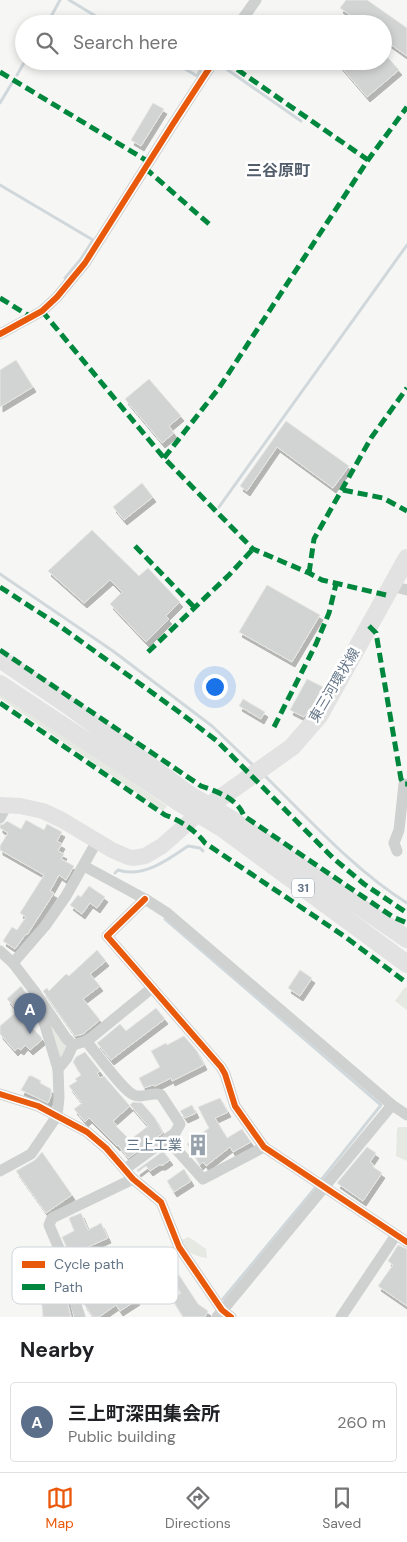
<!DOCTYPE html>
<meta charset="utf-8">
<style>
:root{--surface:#fff;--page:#f2f2f2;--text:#202124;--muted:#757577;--line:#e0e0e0;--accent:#ea580c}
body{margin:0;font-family:"DM Sans","Noto Sans JP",sans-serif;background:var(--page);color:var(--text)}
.you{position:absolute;left:214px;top:686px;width:18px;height:18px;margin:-12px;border:4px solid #fff;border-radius:50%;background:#1a73e8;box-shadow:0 0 0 8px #1a73e833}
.badge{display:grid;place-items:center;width:32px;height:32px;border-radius:50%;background:var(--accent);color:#fff;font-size:16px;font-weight:700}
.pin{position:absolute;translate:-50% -41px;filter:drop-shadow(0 1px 2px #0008)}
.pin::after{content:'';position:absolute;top:26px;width:18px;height:15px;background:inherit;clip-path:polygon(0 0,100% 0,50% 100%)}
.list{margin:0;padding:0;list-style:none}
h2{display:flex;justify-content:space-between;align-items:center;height:65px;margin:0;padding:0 20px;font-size:21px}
h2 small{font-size:16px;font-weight:400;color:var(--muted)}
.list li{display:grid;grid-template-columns:32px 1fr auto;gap:15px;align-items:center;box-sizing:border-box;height:80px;margin:0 10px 10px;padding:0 10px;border:1px solid var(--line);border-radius:5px}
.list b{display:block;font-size:19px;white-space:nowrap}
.list p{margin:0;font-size:16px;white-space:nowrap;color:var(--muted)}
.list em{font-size:16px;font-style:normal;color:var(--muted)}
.icon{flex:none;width:28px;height:28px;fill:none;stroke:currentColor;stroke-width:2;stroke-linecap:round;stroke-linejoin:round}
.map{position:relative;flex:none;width:407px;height:1317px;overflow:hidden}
.search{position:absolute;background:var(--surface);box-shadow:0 2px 8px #0003;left:15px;right:15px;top:15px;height:55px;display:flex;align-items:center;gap:12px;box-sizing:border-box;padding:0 18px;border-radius:28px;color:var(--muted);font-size:19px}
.sheet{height:155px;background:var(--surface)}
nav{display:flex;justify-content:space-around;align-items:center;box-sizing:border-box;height:70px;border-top:1px solid var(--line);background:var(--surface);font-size:14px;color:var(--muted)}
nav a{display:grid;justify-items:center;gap:2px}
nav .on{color:var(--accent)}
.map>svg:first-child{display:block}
.green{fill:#e5e9e2}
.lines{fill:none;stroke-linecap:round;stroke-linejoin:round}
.stream{stroke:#d0d8dc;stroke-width:3}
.building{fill:#d2d3d3;stroke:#e6e6e4;filter:url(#shadow)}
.street{stroke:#cfd1d1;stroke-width:11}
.secondary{stroke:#e2e2e3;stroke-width:16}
.primary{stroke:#e2e2e3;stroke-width:18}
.quiet{stroke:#00873e;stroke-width:5;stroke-dasharray:10 5;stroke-linecap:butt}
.cycleway-casing{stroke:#fff;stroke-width:9}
.cycleway{stroke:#e8590c;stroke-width:6}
.labels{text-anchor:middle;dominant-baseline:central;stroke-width:5;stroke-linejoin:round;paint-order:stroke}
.shield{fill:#fff;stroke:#929eab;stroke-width:1}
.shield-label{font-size:12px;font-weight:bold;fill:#647587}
.street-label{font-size:14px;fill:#647587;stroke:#fff}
.poi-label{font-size:14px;fill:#647587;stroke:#fff;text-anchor:end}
.quarter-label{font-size:16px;font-weight:bold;fill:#525e6b;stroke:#fff}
.key{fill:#fff;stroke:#d0d6db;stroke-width:1}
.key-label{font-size:14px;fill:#647587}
</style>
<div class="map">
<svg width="407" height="1317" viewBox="0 0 407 1317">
<defs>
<filter id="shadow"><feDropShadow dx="3" dy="5" stdDeviation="0" flood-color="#0004"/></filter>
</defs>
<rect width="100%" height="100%" fill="#f6f6f4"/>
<g class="green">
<path d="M0,691L167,806L163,811L0,698Z"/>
<path d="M405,987L407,988V1010L395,1001Z"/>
<path d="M44,1010L69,1046L58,1062Z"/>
<path d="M399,1127H407V1161L396,1156L397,1129Z"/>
<path d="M189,1237L206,1249L207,1258C193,1255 188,1254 181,1240Z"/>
</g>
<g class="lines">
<g class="stream">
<path d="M69,0L109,24"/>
<path d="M47,24L60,0"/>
<path d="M172,61L197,76L206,61"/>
<path d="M215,61L301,121"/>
<path d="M17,75L25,61"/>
<path d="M0,103L12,83"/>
<path d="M0,185L93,240L81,259L65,278"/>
<path d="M219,507L407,245"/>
<path d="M0,574L113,651L212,726L254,766"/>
<path d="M264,775C308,818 355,871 407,903"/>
<path d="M115,873L118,870C143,878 168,860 188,846L200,848L203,851"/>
<path d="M165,919L381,1105L322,1179"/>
<path d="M223,1299L316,1187"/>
</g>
</g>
<g class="building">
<path d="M346,0H367L407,28V56L383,39V24H363L340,8Z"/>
<path d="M383,52L399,70L367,97L336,61H383Z"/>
<path d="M153,103L164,109L141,146L131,140Z"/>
<path d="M16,360L33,387L0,407V370Z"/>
<path d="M149,379L181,416L169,426L174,433L162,443L125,399Z"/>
<path d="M286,421L349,466L333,488L277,447L247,491L240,486Z"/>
<path d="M142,483L153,497L124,520L113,507Z"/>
<path d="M92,530L139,576L148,568L180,602L166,616L169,619L146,642L110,604L122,592L110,580L84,603L48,571Z"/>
<path d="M267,585L320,615L292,662L239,632Z"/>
<path d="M307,679L323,687L310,710L304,717L290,710Z"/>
<path d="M243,699L265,712L261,719L239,706Z"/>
<path d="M26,820L44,830L47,824L62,832L57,841L62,844L58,851L64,854L61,859L74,866L66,880L59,875L50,891L54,893L27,935L26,934L15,949L3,941L12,927L17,930L26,917L20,913L44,875L0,850V846L8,833L0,828V825L4,824L7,821L21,829Z"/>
<path d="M89,886L105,897L97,908L90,903L82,914L70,905L78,895L81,897Z"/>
<path d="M97,950L106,961L90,974L100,986L83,999L100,1020L83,1034L75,1036L43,991L47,988L49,991L66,974L69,976Z"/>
<path d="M300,970L312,978L300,996L288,988Z"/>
<path d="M21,986L29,997L16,1009L7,999Z"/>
<path d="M21,1008L28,1017L25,1020L41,1037L42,1040L30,1050L25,1045L21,1050L18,1048L15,1051L0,1034V1026Z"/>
<path d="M156,1008L165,1019L111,1060L97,1043L120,1024L126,1031Z"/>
<path d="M184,1036L197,1051L204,1065L172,1081L171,1078L155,1086L153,1085L144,1088L139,1078L160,1067L151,1051L166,1043L167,1045Z"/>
<path d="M85,1052L100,1071L97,1073L100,1078L104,1076L130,1106L113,1121L117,1125L116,1126L130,1140L148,1126L130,1105L133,1102L142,1103L155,1118L163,1133L128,1158L118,1145L117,1146L89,1118L85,1122L74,1109L82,1103L69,1086L77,1081L75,1079L81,1075L73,1062L76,1057Z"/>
<path d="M29,1076H32L41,1081L40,1083L51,1089V1096L48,1103L21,1090Z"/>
<path d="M220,1098L228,1112L215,1118L227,1138L242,1129L251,1142L233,1152L230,1147L206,1166L203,1162L200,1165L187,1144L209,1128L198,1107Z"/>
<path d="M192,1105L196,1113L185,1118L180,1111Z"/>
<path d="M367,1147L376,1153L370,1162L374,1165L373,1167L382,1173L363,1201L337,1183Z"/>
<path d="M163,1151L170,1160L163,1165H159L150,1171L146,1166L138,1172L137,1170Z"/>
<path d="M42,1152L72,1195L46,1213L16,1171L35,1160Z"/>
<path d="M184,1169L191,1181L174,1192L167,1181Z"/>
<path d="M81,1213L88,1230L101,1223L108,1238L70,1255L62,1237L74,1231L69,1218Z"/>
<path d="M398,1245L407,1249V1306L378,1286L393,1265L388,1261Z"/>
<path d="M60,1271L71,1317H43L39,1273Z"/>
<path d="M177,1272L198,1304L208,1311L205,1317H183L172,1299L181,1293L170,1277Z"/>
<path d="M92,1285L105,1301L117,1293L118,1295L129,1288L137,1300L120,1311L116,1305L99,1317H93L84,1304L81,1294Z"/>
</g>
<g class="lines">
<g class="street">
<path d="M239,24L256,0"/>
<path d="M0,334L42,311L57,297L85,263L173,124L214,61"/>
<path d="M392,586L407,590"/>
<path d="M0,818L7,805"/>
<path d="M397,851L394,843L399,830L404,784"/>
<path d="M84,866L145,899L167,913L392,1105L407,1115"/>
<path d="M145,899L107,936L221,1067L225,1074L235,1106L264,1147L407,1242"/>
<path d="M0,951L13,963L35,992L58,1069"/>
<path d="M13,963L45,926L66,896L97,841"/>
<path d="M35,992L66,1038L73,1045L86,1041L92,1037L152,988"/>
<path d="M86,1041C95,1051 123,1091 134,1095C143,1099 152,1091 161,1095L180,1124L175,1133L125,1169"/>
<path d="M0,1094L38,1106L87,1132L106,1148L133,1179L161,1202L179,1247L222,1310L231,1317"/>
<path d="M167,1139L203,1179L264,1147"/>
<path d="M0,1171L31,1154L57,1116L59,1098L58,1069L67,1058L73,1045"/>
<path d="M80,1317L75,1302L69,1272L49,1225L52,1218L133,1179"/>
<path d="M217,1317L392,1105"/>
<path d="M341,1317L396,1235"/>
</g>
<path class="secondary" d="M0,805L20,806L43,811L62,820L112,850L128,857L133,858L145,856L162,846L198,814"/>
<g class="primary">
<path d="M0,659L69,706L190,795L231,819L407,939"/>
<path d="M0,684L180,803L222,828L407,964"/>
<path d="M202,811L292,747L319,716L407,558"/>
</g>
<g class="quiet">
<path d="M225,61L368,160"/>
<path d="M0,72L149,162"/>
<path d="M145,168L209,224"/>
<path d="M0,298L31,317"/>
<path d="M42,311L164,458L253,549L309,573L322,580L386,595"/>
<path d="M164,458L219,388L368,160L407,107"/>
<path d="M343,490L383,498L407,511"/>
<path d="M135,546L194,607"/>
<path d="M309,573L314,539L371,438L407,388"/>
<path d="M0,587L57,624L179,712L217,741L333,858L364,884L407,913"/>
<path d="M369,626L376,633L401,779L404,784H407"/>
<path d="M0,650L201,786C218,792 237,798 244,816L393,917L407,923"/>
<path d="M148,652L229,575L253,549"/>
<path d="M0,703L165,815C180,820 195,830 205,843L344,936L407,983"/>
<path d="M274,727L316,644L329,613L336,584"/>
</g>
<g class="cycleway-casing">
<g id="cycleway">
<path d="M0,334L42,311L57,297L85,263L173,124L214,61"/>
<path d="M145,899L107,936L221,1067L225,1074L235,1106L264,1147L407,1242"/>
<path d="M0,1094L38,1106L87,1132L106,1148L133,1179L161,1202L179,1247L222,1310L231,1317"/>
</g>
</g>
<use href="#cycleway" class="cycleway"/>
</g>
<defs>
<g id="building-bare" transform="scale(1.725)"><path d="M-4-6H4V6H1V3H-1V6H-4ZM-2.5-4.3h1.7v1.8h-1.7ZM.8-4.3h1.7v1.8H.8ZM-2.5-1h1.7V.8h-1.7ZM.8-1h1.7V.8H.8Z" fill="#97a2ad" stroke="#fff" stroke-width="2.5" paint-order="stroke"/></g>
</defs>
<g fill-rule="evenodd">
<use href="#building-bare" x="198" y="1145"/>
</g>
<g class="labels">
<rect class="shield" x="292" y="878.5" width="22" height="19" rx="4"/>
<g class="shield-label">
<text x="303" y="888">31</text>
</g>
<g class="street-label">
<text transform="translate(334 685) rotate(-59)">東三河環状線</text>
</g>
<g class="poi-label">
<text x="182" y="1145">三上工業</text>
</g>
<g class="quarter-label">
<text x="278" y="170">三谷原町</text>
</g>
</g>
<rect x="12" y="1247" width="166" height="57" rx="8" class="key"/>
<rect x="22" y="1261" width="23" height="7" fill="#e8590c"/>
<rect x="22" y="1284" width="23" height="6" fill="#00873e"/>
<g class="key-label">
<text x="54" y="1269">Cycle path</text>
<text x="54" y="1292">Path</text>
</g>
</svg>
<div class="you"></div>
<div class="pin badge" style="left:30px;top:1034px;background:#5c6f8a">A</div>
<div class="search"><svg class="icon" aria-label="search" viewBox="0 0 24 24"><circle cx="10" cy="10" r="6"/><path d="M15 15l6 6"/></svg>Search here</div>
</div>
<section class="sheet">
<h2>Nearby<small></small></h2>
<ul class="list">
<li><span class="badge" style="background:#5c6f8a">A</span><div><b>三上町深田集会所</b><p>Public building</p></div><em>260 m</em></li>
</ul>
</section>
<nav>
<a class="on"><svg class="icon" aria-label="map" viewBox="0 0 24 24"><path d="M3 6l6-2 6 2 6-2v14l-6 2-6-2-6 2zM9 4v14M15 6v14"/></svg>Map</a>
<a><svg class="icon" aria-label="directions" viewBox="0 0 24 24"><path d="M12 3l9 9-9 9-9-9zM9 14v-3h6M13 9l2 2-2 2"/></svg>Directions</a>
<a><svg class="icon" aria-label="saved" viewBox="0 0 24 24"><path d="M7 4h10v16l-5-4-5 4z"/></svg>Saved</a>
</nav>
